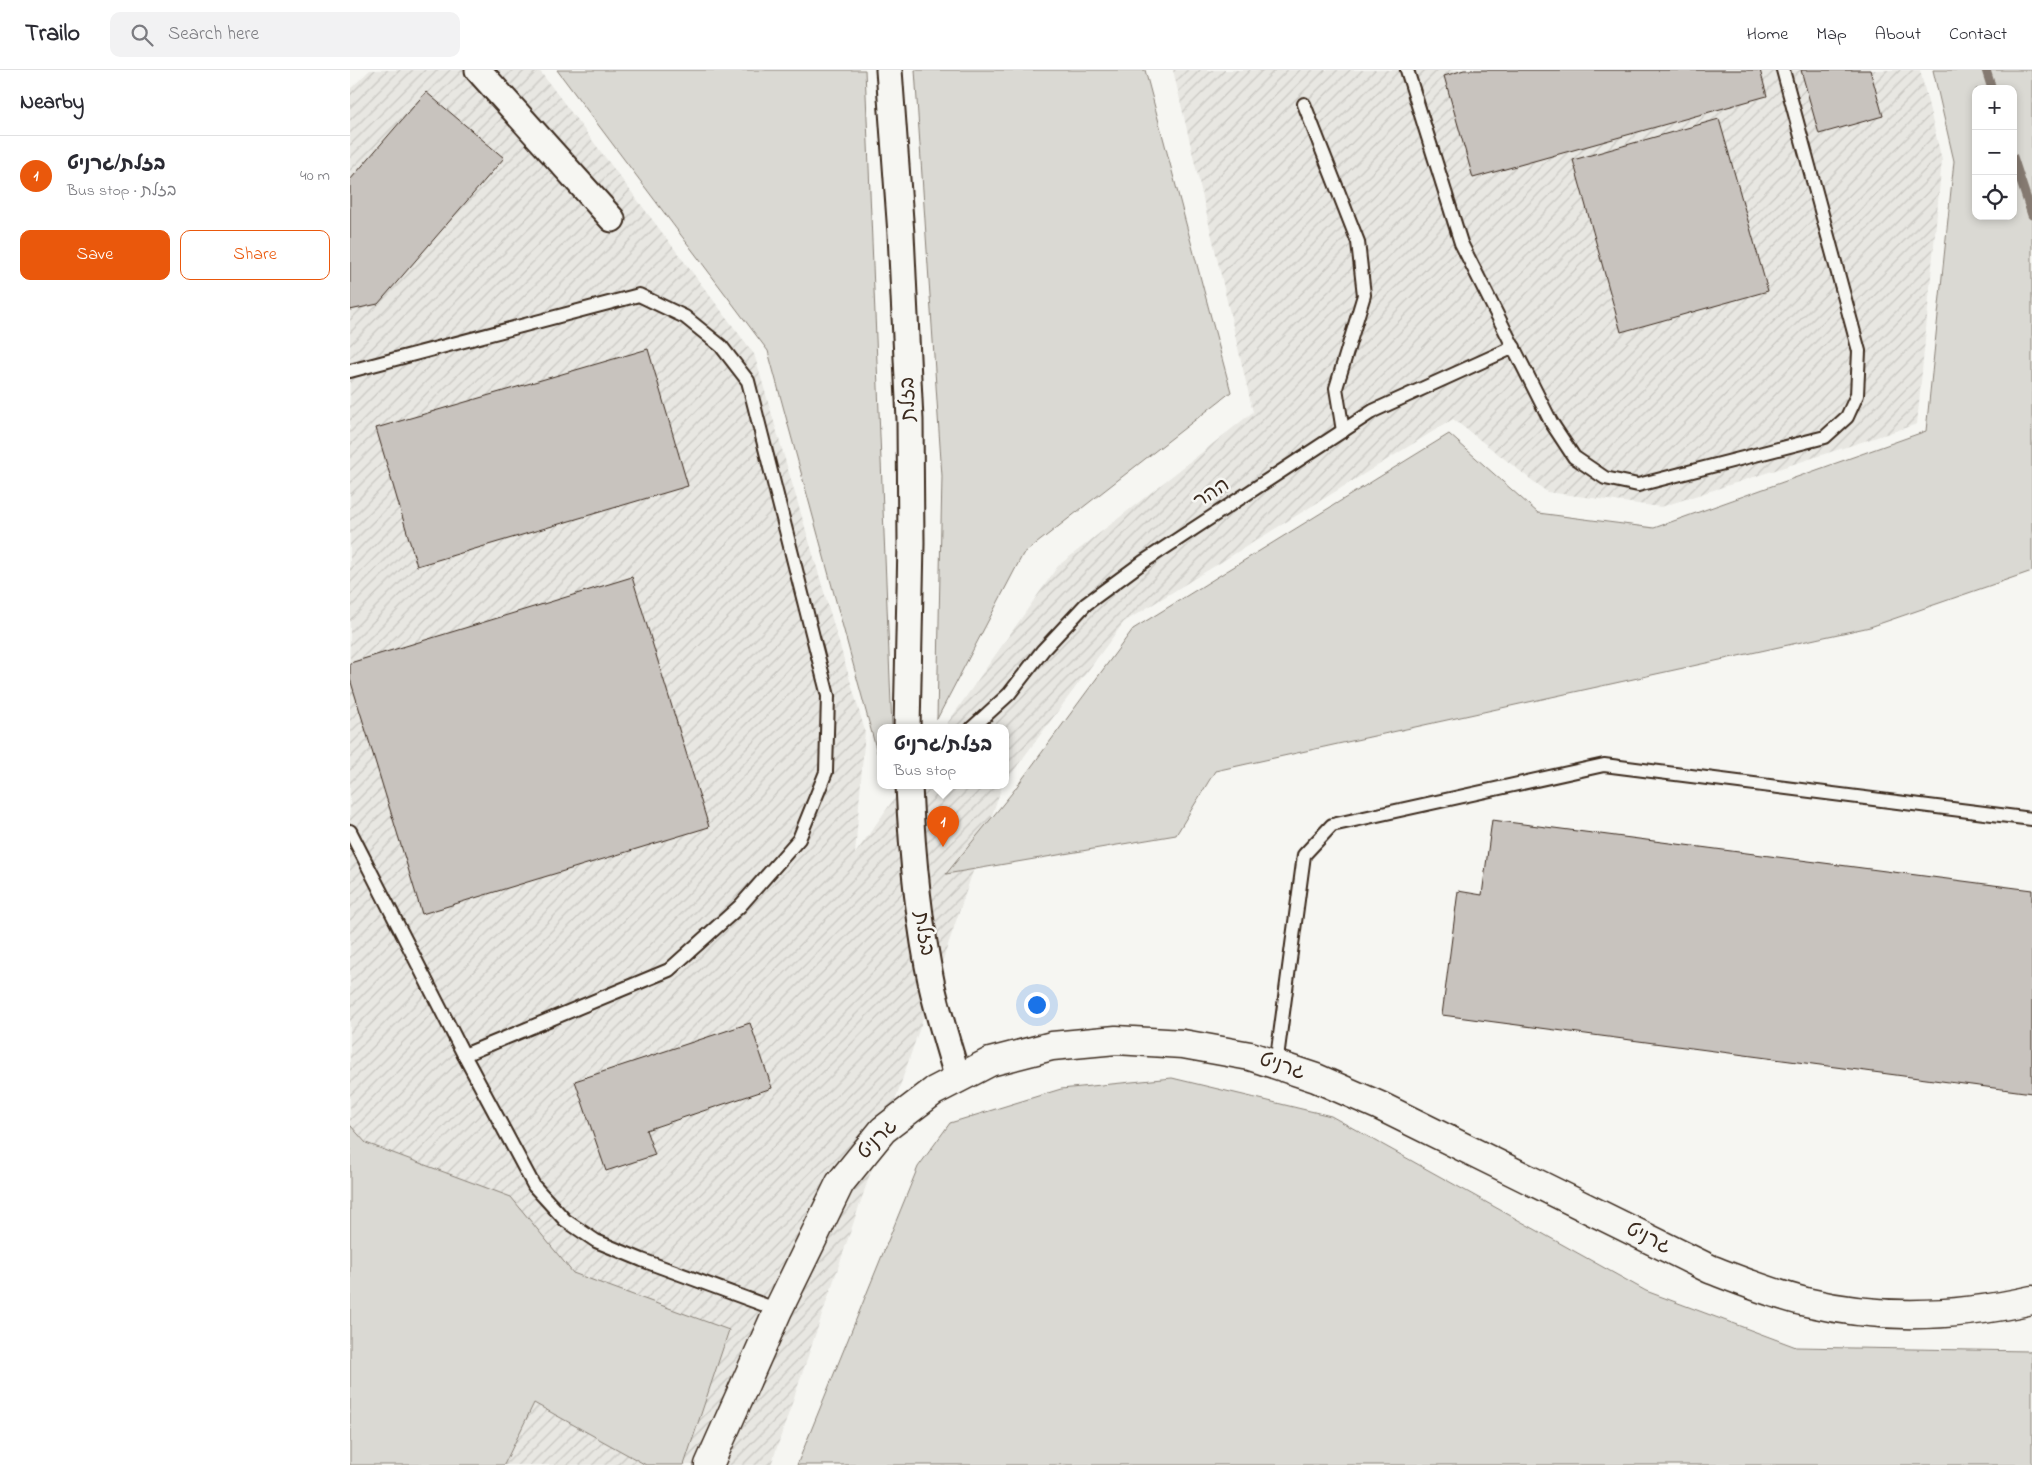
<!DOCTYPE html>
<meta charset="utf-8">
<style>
:root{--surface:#fff;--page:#f2f2f3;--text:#2b2b33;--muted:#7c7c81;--line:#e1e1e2;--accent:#ea580c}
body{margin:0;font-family:"Indie Flower","Playpen Sans Hebrew",sans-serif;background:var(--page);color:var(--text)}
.controls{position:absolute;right:15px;top:15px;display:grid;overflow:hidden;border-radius:10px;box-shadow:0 2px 8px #0003}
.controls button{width:45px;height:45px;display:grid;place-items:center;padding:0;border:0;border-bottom:1px solid var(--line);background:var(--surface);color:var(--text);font:25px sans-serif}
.you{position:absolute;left:686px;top:934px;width:18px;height:18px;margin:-12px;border:4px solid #fff;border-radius:50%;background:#1a73e8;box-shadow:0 0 0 8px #1a73e833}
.badge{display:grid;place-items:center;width:32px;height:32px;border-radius:50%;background:var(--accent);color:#fff;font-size:16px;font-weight:700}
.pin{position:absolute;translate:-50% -41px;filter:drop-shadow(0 1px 2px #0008)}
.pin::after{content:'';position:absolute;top:26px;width:18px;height:15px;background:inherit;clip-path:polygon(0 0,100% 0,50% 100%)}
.popup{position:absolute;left:527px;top:654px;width:132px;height:65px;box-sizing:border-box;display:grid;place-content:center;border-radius:10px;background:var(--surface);filter:drop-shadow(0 1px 4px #0005);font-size:16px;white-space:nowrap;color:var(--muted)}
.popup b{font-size:19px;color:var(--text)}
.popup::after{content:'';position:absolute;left:50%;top:100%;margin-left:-10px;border:10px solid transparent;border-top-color:var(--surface)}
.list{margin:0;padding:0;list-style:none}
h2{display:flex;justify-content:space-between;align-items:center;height:65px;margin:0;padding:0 20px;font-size:21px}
h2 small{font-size:16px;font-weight:400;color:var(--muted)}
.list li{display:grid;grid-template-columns:32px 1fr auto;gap:15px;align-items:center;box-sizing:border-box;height:80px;padding:0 20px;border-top:1px solid var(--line)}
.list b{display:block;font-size:19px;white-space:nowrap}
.list p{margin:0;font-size:16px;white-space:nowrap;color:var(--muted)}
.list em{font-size:16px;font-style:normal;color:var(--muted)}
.actions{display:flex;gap:10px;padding:15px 20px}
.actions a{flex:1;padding:11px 0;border:1px solid var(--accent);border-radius:10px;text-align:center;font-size:18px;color:var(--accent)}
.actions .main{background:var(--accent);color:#fff}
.icon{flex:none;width:28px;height:28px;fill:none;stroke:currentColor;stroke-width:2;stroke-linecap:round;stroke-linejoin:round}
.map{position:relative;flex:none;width:1682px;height:1395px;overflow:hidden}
header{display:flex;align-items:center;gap:30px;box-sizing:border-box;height:70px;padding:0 25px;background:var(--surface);border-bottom:1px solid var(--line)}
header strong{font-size:24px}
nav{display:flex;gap:28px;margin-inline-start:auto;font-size:18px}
.search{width:350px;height:45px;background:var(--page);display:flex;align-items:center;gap:12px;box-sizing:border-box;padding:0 18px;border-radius:10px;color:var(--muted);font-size:19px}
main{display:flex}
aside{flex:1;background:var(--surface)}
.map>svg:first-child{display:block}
.industrial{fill:url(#industrial-furrows)}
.grass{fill:#dad9d3;stroke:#8a8278;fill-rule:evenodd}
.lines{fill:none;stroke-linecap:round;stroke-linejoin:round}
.stream{stroke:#857a71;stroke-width:9}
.building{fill:#c8c3be;stroke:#3b2a1e}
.lane-casing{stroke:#3b2a1e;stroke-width:16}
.street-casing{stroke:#3b2a1e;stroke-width:29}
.secondary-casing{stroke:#3b2a1e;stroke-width:31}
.lane{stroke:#f6f6f2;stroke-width:12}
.street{stroke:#f6f6f2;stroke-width:25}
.secondary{stroke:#f6f6f2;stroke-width:28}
.labels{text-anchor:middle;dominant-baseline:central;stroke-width:5;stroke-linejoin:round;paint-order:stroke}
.street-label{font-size:20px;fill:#3b2a1e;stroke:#f6f6f2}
</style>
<header>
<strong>Trailo</strong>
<div class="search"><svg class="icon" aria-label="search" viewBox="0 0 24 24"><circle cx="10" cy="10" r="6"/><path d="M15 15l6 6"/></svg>Search here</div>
<nav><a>Home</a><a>Map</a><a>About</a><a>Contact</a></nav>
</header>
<main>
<aside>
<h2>Nearby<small></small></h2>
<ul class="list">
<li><span class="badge">1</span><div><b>בזלת/גרניט</b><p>Bus stop · בזלת</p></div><em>40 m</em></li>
</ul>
<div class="actions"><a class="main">Save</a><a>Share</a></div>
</aside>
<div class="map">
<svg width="1682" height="1395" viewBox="0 0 1682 1395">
<defs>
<pattern id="industrial-furrows" width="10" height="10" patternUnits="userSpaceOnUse" patternTransform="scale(1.25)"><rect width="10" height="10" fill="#e8e7e2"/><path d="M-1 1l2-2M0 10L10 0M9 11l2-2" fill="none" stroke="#c8c6c1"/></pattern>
</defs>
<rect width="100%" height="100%" fill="#f6f6f2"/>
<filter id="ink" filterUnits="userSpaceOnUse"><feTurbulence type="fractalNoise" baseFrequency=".02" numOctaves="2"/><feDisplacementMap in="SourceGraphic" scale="10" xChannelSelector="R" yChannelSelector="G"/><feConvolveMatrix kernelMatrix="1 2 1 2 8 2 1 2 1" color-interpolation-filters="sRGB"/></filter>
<g filter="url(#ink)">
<g class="industrial">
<path d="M20,0H189L404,284L515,661L505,784L553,716H652L421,1395H0V19Z"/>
<path d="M823,0H1570L1592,90L1567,354L1311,437L1197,422L1103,349L774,552L656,711V658H594L708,496L903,342Z"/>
</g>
<g class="grass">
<path d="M207,0H515L542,658H530V693L418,281Z"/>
<path d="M565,0H795L881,322L673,484L587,649L592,406Z"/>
<path d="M1583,0H1682V501L1520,557L865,701L826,765L596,804L662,723L783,559L1099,364L1188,443L1304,458L1576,361L1604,91ZM1626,19H1663V146H1626Z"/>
<path d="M822,1008L981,1046L1296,1221L1446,1277L1679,1281L1682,1285V1395H447L568,1097L600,1053L711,1019Z"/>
<path d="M0,1055L16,1073L161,1127L223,1203L379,1260L334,1395H296L184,1333L154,1395H0Z"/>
</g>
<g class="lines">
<g class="stream">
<path d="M1636,0L1642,19"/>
<path d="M1663,87L1682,145"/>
</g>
</g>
<g class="building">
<path d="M1114,0H1410L1417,26L1123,108L1094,6Z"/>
<path d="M1451,0H1520L1533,46L1469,64Z"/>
<path d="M76,22L154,88L28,234L0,240V110Z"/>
<path d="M1369,49L1418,221L1271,262L1223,90Z"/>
<path d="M298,279L338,416L67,496L26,358Z"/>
<path d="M282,507L359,757L72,844L0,609V593Z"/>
<path d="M1142,750L1682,820V1023L1092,945L1108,821L1132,825Z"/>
<path d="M400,953L422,1018L296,1060L305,1085L256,1101L225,1011Z"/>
</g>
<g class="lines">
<g class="lane-casing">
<g id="lane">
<path d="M1057,0L1111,173L1201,352L1224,387L1255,408L1288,415L1475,367L1497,347L1507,325L1509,281L1433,0"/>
<path d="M954,34L1008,172L1014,225L986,318L993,361"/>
<path d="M0,301L289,225L335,247L371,276L398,311L478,626L476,702L449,769L390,836L319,900L114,985"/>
<path d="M622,658L659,624L693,580L736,534L793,492L1023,341L1164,277"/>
<path d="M0,761L114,985L184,1116L215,1150L246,1171L292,1190L428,1240"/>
<path d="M926,995L954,785L982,755L1254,695L1682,749"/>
</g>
</g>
<g class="street-casing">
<g id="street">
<path d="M128,0L262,149"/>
<path d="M539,0L551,164L560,350L561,473L557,658"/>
<path d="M559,716C562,783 568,850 582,916C589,947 599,978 608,1009"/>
</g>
</g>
<g class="secondary-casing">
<path id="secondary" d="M359,1395L428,1240L490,1113L533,1060L584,1021L640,992L702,976L766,970L833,974L900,986L966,1008L1030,1036L1360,1199C1391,1211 1423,1224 1456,1232C1531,1250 1607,1247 1682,1230"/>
</g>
<use href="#lane" class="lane"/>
<use href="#street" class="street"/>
<use href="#secondary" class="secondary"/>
</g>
</g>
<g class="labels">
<g class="street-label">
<text transform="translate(559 329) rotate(-92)">בזלת</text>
<text transform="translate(862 424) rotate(-33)">ההר</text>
<text transform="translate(573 864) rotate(81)">בזלת</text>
<text transform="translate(932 997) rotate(18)">גרניט</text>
<text transform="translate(528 1070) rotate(-46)">גרניט</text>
<text transform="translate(1298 1169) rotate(26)">גרניט</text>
</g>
</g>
</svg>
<div class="controls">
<button>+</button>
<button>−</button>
<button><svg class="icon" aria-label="locate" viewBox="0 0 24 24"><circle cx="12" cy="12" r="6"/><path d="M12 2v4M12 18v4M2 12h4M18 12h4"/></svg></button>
</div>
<div class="you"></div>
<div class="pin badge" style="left:593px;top:777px">1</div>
<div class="popup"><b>בזלת/גרניט</b>Bus stop</div>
</div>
</main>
